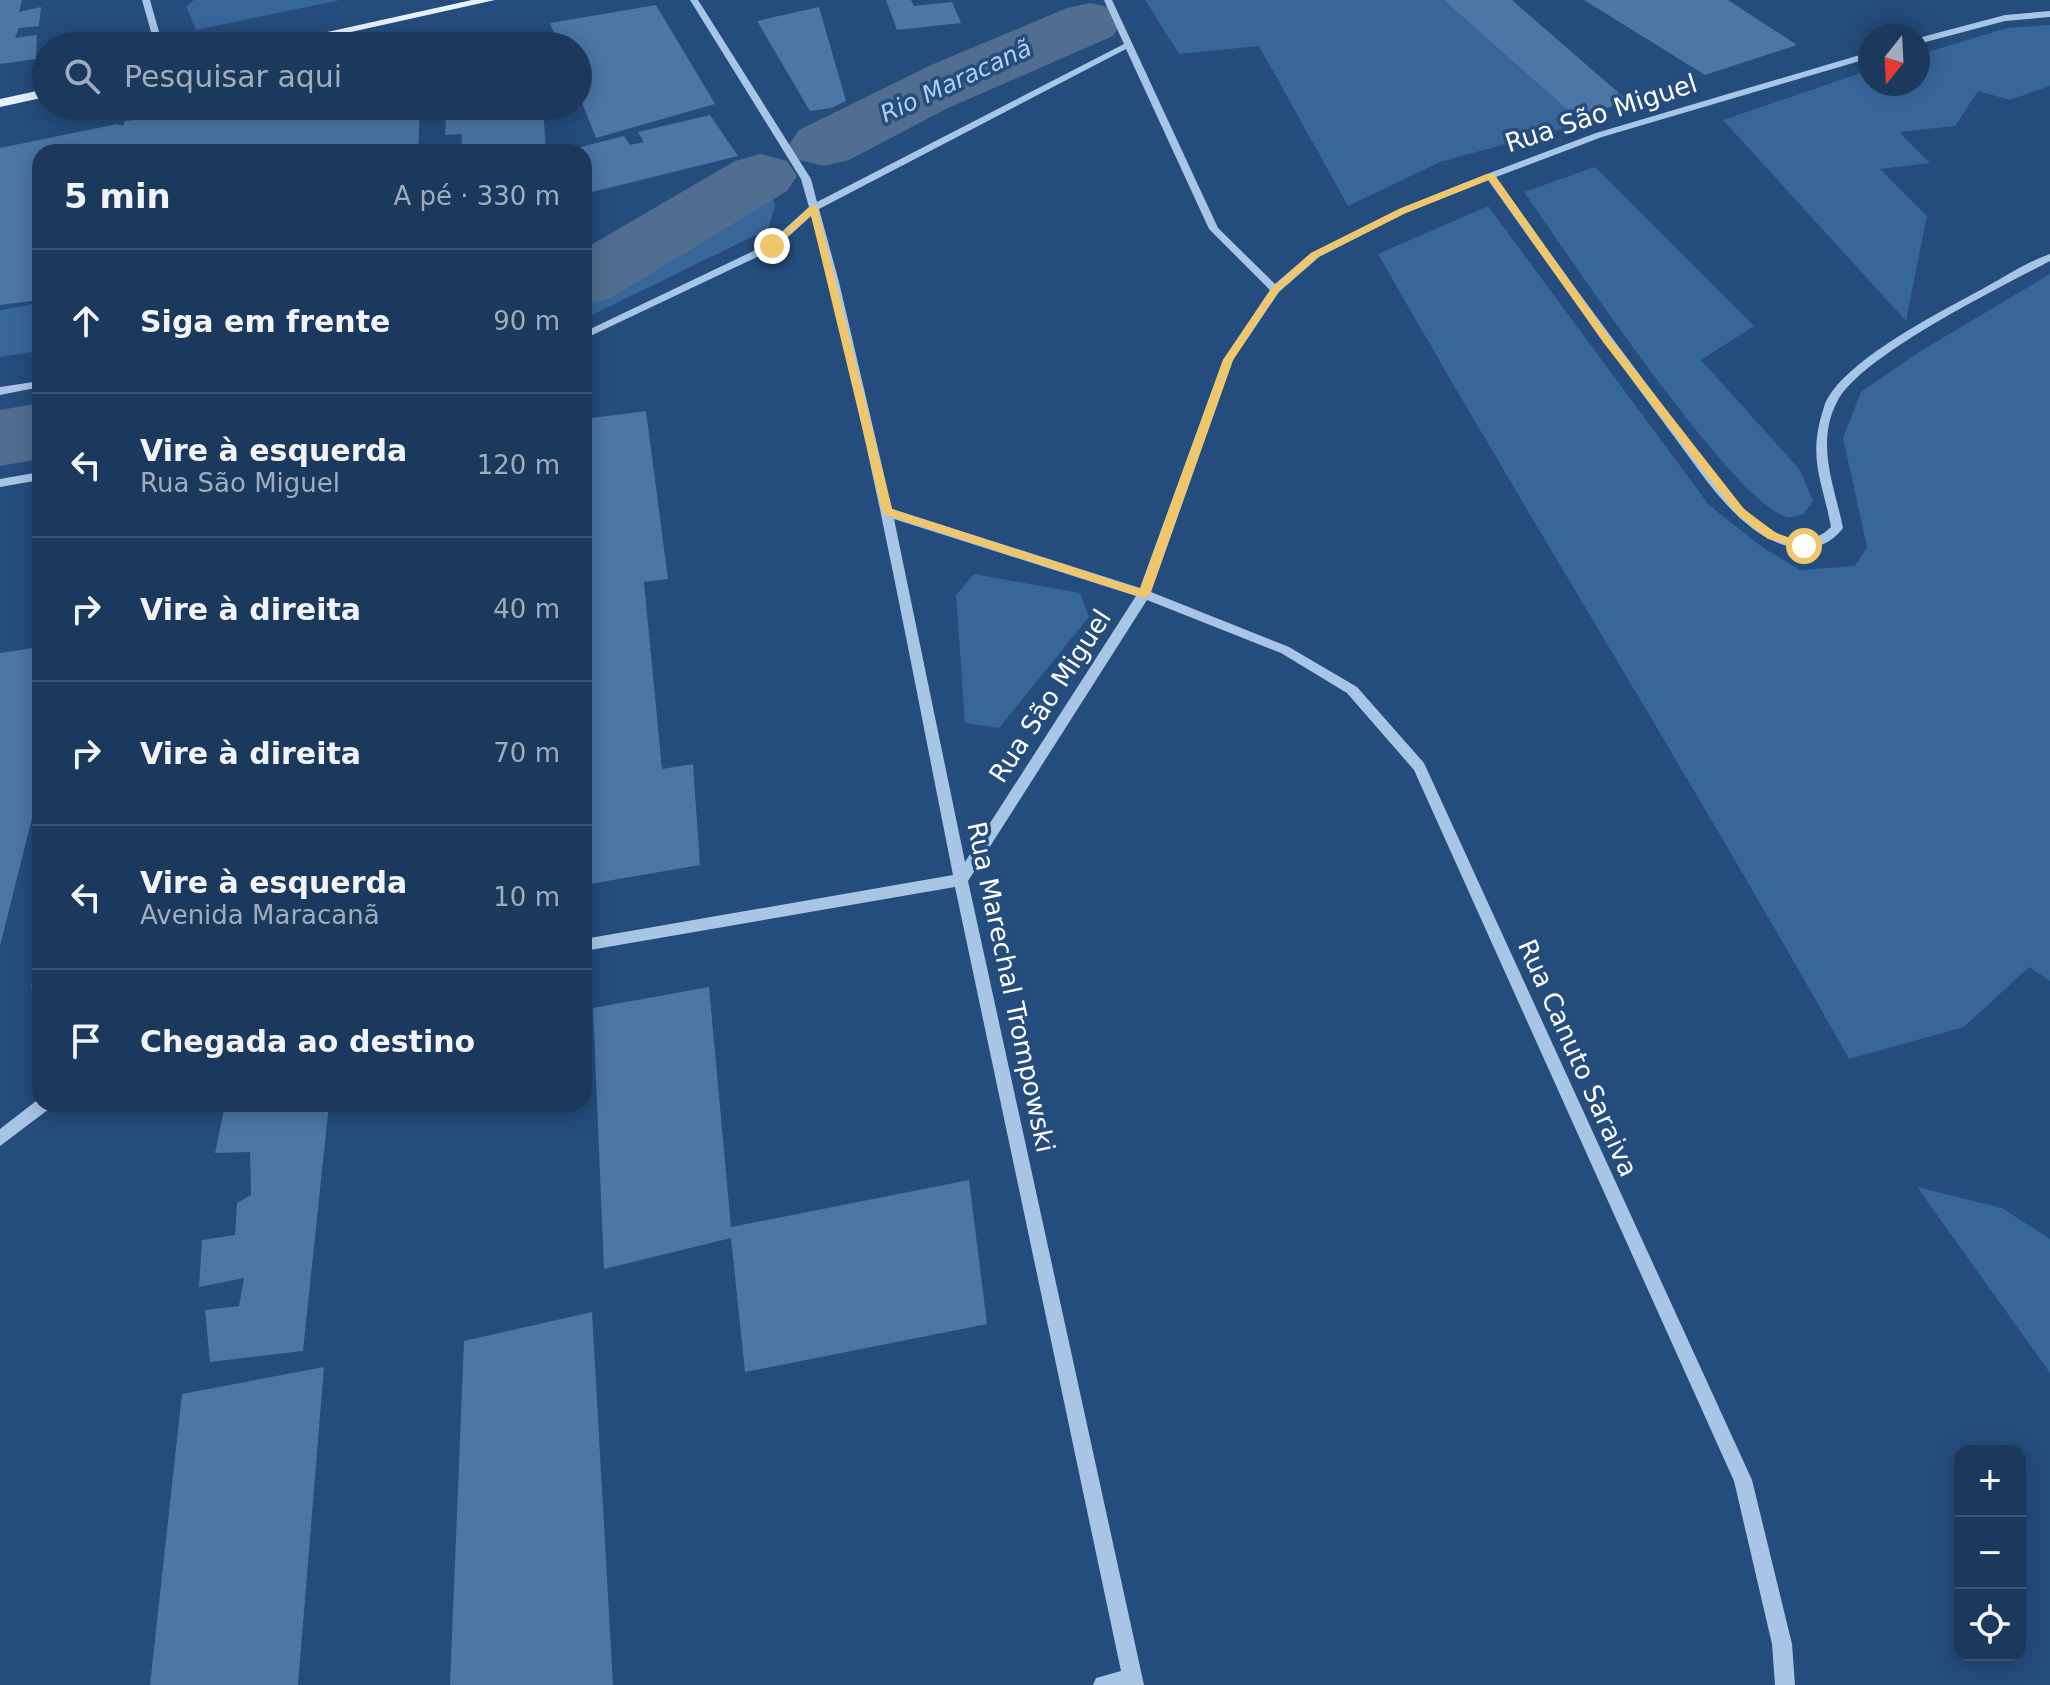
<!DOCTYPE html>
<html lang="pt">
<meta charset="utf-8">
<style>
:root{--surface:#1b395d;--page:#244063;--text:#f1f3f6;--muted:#a0acbc;--line:#395372}
body{margin:0;font-family:"DejaVu Sans",sans-serif;background:var(--page);color:var(--text)}
.controls{position:absolute;right:24px;bottom:24px;display:grid;overflow:hidden;border-radius:16px;box-shadow:0 4px 20px #0003}
.controls button{width:72px;height:72px;display:grid;place-items:center;padding:0;border:0;border-bottom:2px solid var(--line);background:var(--surface);color:var(--text);font:40px sans-serif}
.compass{position:absolute;left:1858px;top:24px;width:72px;height:72px;border-radius:50%;background:var(--surface);box-shadow:0 4px 20px #0003;rotate:198deg}
.stop{position:absolute;width:24px;height:24px;margin:-18px;border:6px solid #f0c66b;border-radius:50%;background:#fff}
.stop.end{background:#f0c66b;border-color:#fff;box-shadow:0 2px 8px #0008}
.list{margin:0;padding:0;list-style:none}
h2{display:flex;justify-content:space-between;align-items:center;height:104px;margin:0;padding:0 32px;font-size:34px}
h2 small{font-size:26px;font-weight:400;color:var(--muted)}
.list li{display:grid;grid-template-columns:52px 1fr auto;gap:24px;align-items:center;box-sizing:border-box;height:144px;padding:0 32px;border-top:2px solid var(--line)}
.list b{display:block;font-size:30px;white-space:nowrap}
.list p{margin:0;font-size:26px;white-space:nowrap;color:var(--muted)}
.list em{font-size:26px;font-style:normal;color:var(--muted)}
.icon{flex:none;width:44px;height:44px;fill:none;stroke:currentColor;stroke-width:2;stroke-linecap:round;stroke-linejoin:round}
.map{position:relative;flex:none;width:2050px;height:1685px;overflow:hidden}
.search{position:absolute;background:var(--surface);box-shadow:0 4px 20px #0003;left:32px;top:32px;width:560px;height:88px;display:flex;align-items:center;gap:20px;box-sizing:border-box;padding:0 28px;border-radius:44px;color:var(--muted);font-size:30px}
.panel{position:absolute;background:var(--surface);box-shadow:0 4px 20px #0003;left:32px;top:144px;width:560px;height:968px;border-radius:24px}
.map>svg:first-child{display:block}
.green{fill:#376699}
.lines{fill:none;stroke-linecap:round;stroke-linejoin:round}
.river{fill:#4f6e90;fill-rule:evenodd}
.building{fill:#4c76a5}
.minor{fill:#a7c5e5;fill-rule:evenodd}
.major{fill:#e8f0fd;fill-rule:evenodd}
.route{fill:#f0c66b}
.labels{text-anchor:middle;dominant-baseline:central;stroke-width:7;stroke-linejoin:round;paint-order:stroke}
.far-water-label{font-size:24px;font-style:italic;fill:#b2cfed;stroke:#244c7c}
.street-label{font-size:26px;fill:#fff;stroke:#244c7c}
</style>
<div class="map">
<svg width="2050" height="1685" viewBox="0 0 2050 1685">
<rect width="100%" height="100%" fill="#244c7c"/>
<g class="green">
<path d="M194,0H340L196,30L186,6Z"/>
<path d="M1145,0H1446L1583,123L1440,162L1348,206L1259,46L1179,54Z"/>
<path d="M2050,25V86L2010,100L1978,91L1955,126L1899,132L1930,163L1880,169L1927,216L1906,321L1723,120L1870,70V84H1918V55L2007,28Z"/>
<path d="M1595,167L1754,326L1701,360L1800,470L1813,501L1804,514C1799,515 1791,518 1787,517C1734,505 1563,247 1524,192Z"/>
<path d="M769,189L775,206L768,229L584,319V303Z"/>
<path d="M1488,206L1709,505L1762,547L1800,570L1855,566L1867,547L1843,438L1861,392L1919,352L2050,274V981L2029,967L1964,1027L1849,1059C1697,788 1532,524 1378,254Z"/>
<path d="M40,303V351L0,357V310Z"/>
<path d="M974,574L1080,593L1089,617L999,728L965,723L956,595Z"/>
<path d="M1917,1187L2002,1208L2050,1239V1373Z"/>
</g>
<g class="lines">
<g class="river">
<path d="M1090,3L1113,8L1122,22L1113,36L946,109L849,160L824,166L799,160L789,145L799,130L931,65L1067,8Z"/>
<path d="M761,154L787,161L797,176L787,191L611,298L584,305V249L735,161Z"/>
<path d="M40,403V459L0,466V410Z"/>
</g>
</g>
<g class="building">
<path d="M0,0H22L19,12L41,7L39,26L19,28L15,38L37,35L36,59L0,64Z"/>
<path d="M886,0H911L914,6L952,2L961,23L897,30Z"/>
<path d="M1444,0H1512L1628,101L1577,118Z"/>
<path d="M1584,0H1728L1797,45L1705,75Z"/>
<path d="M656,5L715,104L596,138L578,93V46H559L550,23Z"/>
<path d="M819,7L846,101L831,108L810,111L757,21Z"/>
<path d="M540,32V46H481V45Z"/>
<path d="M201,106H420L418,152H40V300L0,305V148L117,124L123,126L125,121L189,115Z"/>
<path d="M447,106H543L546,152H461L462,134L445,135Z"/>
<path d="M710,115L738,156L584,194V152H561L624,136L630,145L644,142L638,132Z"/>
<path d="M646,411L668,579L644,582L662,769L693,764L700,865L584,885V419Z"/>
<path d="M40,647V786L0,946V653Z"/>
<path d="M39,950L40,986L31,988Z"/>
<path d="M709,987L731,1227L969,1180L987,1324L745,1372L731,1238L604,1269L593,1008Z"/>
<path d="M225,1104H329L303,1351L210,1362L205,1310L239,1306L244,1278L199,1287L202,1240L235,1235L237,1203L251,1195L250,1152L215,1153Z"/>
<path d="M592,1312L613,1685H450L464,1341Z"/>
<path d="M324,1367L298,1685H150L182,1394Z"/>
</g>
<g class="lines">
<g class="minor">
<path d="M142,0H150L163,46H155Z"/>
<path d="M690,0H698L811,179L817,202L1124,44L1104,0H1112L1218,228L1275,284L1311,253L1399,209L1487,174L1596,133L1870,52V58L1602,137L1496,177C1555,261 1615,343 1677,424C1706,462 1732,508 1775,532C1794,543 1815,543 1831,527C1822,479 1807,458 1824,407C1838,363 1944,310 1984,288C2006,276 2027,262 2050,254V261C2001,287 1860,356 1837,402C1815,444 1835,487 1843,528C1819,560 1779,549 1752,528C1718,502 1695,464 1670,431C1608,348 1548,265 1488,180L1405,213L1319,257L1279,292L1233,360L1151,592L1289,647L1357,687L1424,763L1752,1480L1792,1644L1795,1685H1775L1772,1644L1734,1481L1414,770L1347,693L1281,653L1147,600L968,881L1144,1685H1093L1096,1678L1121,1671L955,887L584,951V939L953,875C909,655 869,433 811,216L776,248L584,339V332L768,244L809,207L801,179ZM1126,49L1209,229L1270,290L1223,360L1140,588L892,509L839,282L819,209ZM894,519L1136,596L965,862Z"/>
<path d="M2050,11V17L2005,21L1918,44V38L2005,15Z"/>
<path d="M40,381V387L0,395V387Z"/>
<path d="M40,472V480L0,487V479Z"/>
<path d="M40,1098V1104H51L49,1109L0,1146V1129Z"/>
</g>
<g class="major">
<path d="M472,0H495L288,46H264Z"/>
<path d="M46,89V97L0,107V99Z"/>
</g>
</g>
<path class="route" d="M1487,174H1494L1610,338L1744,509L1776,533L1808,544V549L1768,539L1737,514L1603,342L1489,180L1406,213L1318,257L1278,292L1233,360L1150,594L1144,598L883,514L811,215L775,248L768,246L811,206H817L892,509L1140,589L1223,360L1272,288L1311,253L1399,209Z"/>
<g class="labels">
<g class="far-water-label">
<text transform="translate(956 81) rotate(-25)">Rio Maracanã</text>
</g>
<g class="street-label">
<text transform="translate(1601 113) rotate(-18)">Rua São Miguel</text>
<text transform="translate(1050 696) rotate(-57)">Rua São Miguel</text>
<text transform="translate(1011 987) rotate(78)">Rua Marechal Trompowski</text>
<text transform="translate(1578 1058) rotate(66)">Rua Canuto Saraiva</text>
</g>
</g>
</svg>
<div class="controls">
<button>+</button>
<button>−</button>
<button><svg class="icon" aria-label="locate" viewBox="0 0 24 24"><circle cx="12" cy="12" r="6"/><path d="M12 2v4M12 18v4M2 12h4M18 12h4"/></svg></button>
</div>
<svg class="compass" viewBox="-18 -18 36 36"><path d="M0-13l5 13h-10z" fill="#e53935"/><path d="M0 13l5-13h-10z" fill="#a0acbc"/></svg>
<div class="stop" style="left:1804px;top:546px"></div>
<div class="stop end" style="left:772px;top:246px"></div>
<div class="search"><svg class="icon" aria-label="search" viewBox="0 0 24 24"><circle cx="10" cy="10" r="6"/><path d="M15 15l6 6"/></svg>Pesquisar aqui</div>
<section class="panel">
<h2>5 min<small>A pé · 330 m</small></h2>
<ul class="list">
<li><svg class="icon" aria-label="ahead" viewBox="0 0 24 24"><path d="M12 20V5M6 11l6-6 6 6"/></svg><div><b>Siga em frente</b></div><em>90 m</em></li>
<li><svg class="icon" aria-label="left" viewBox="0 0 24 24"><path d="M17 20v-9H6M10 6l-5 5 5 5"/></svg><div><b>Vire à esquerda</b><p>Rua São Miguel</p></div><em>120 m</em></li>
<li><svg class="icon" aria-label="right" viewBox="0 0 24 24"><path d="M7 20v-9h11M14 6l5 5-5 5"/></svg><div><b>Vire à direita</b></div><em>40 m</em></li>
<li><svg class="icon" aria-label="right" viewBox="0 0 24 24"><path d="M7 20v-9h11M14 6l5 5-5 5"/></svg><div><b>Vire à direita</b></div><em>70 m</em></li>
<li><svg class="icon" aria-label="left" viewBox="0 0 24 24"><path d="M17 20v-9H6M10 6l-5 5 5 5"/></svg><div><b>Vire à esquerda</b><p>Avenida Maracanã</p></div><em>10 m</em></li>
<li><svg class="icon" aria-label="arrive" viewBox="0 0 24 24"><path d="M6 21V4h12l-3 4 3 4H6"/></svg><div><b>Chegada ao destino</b></div></li>
</ul>
</section>
</div>
